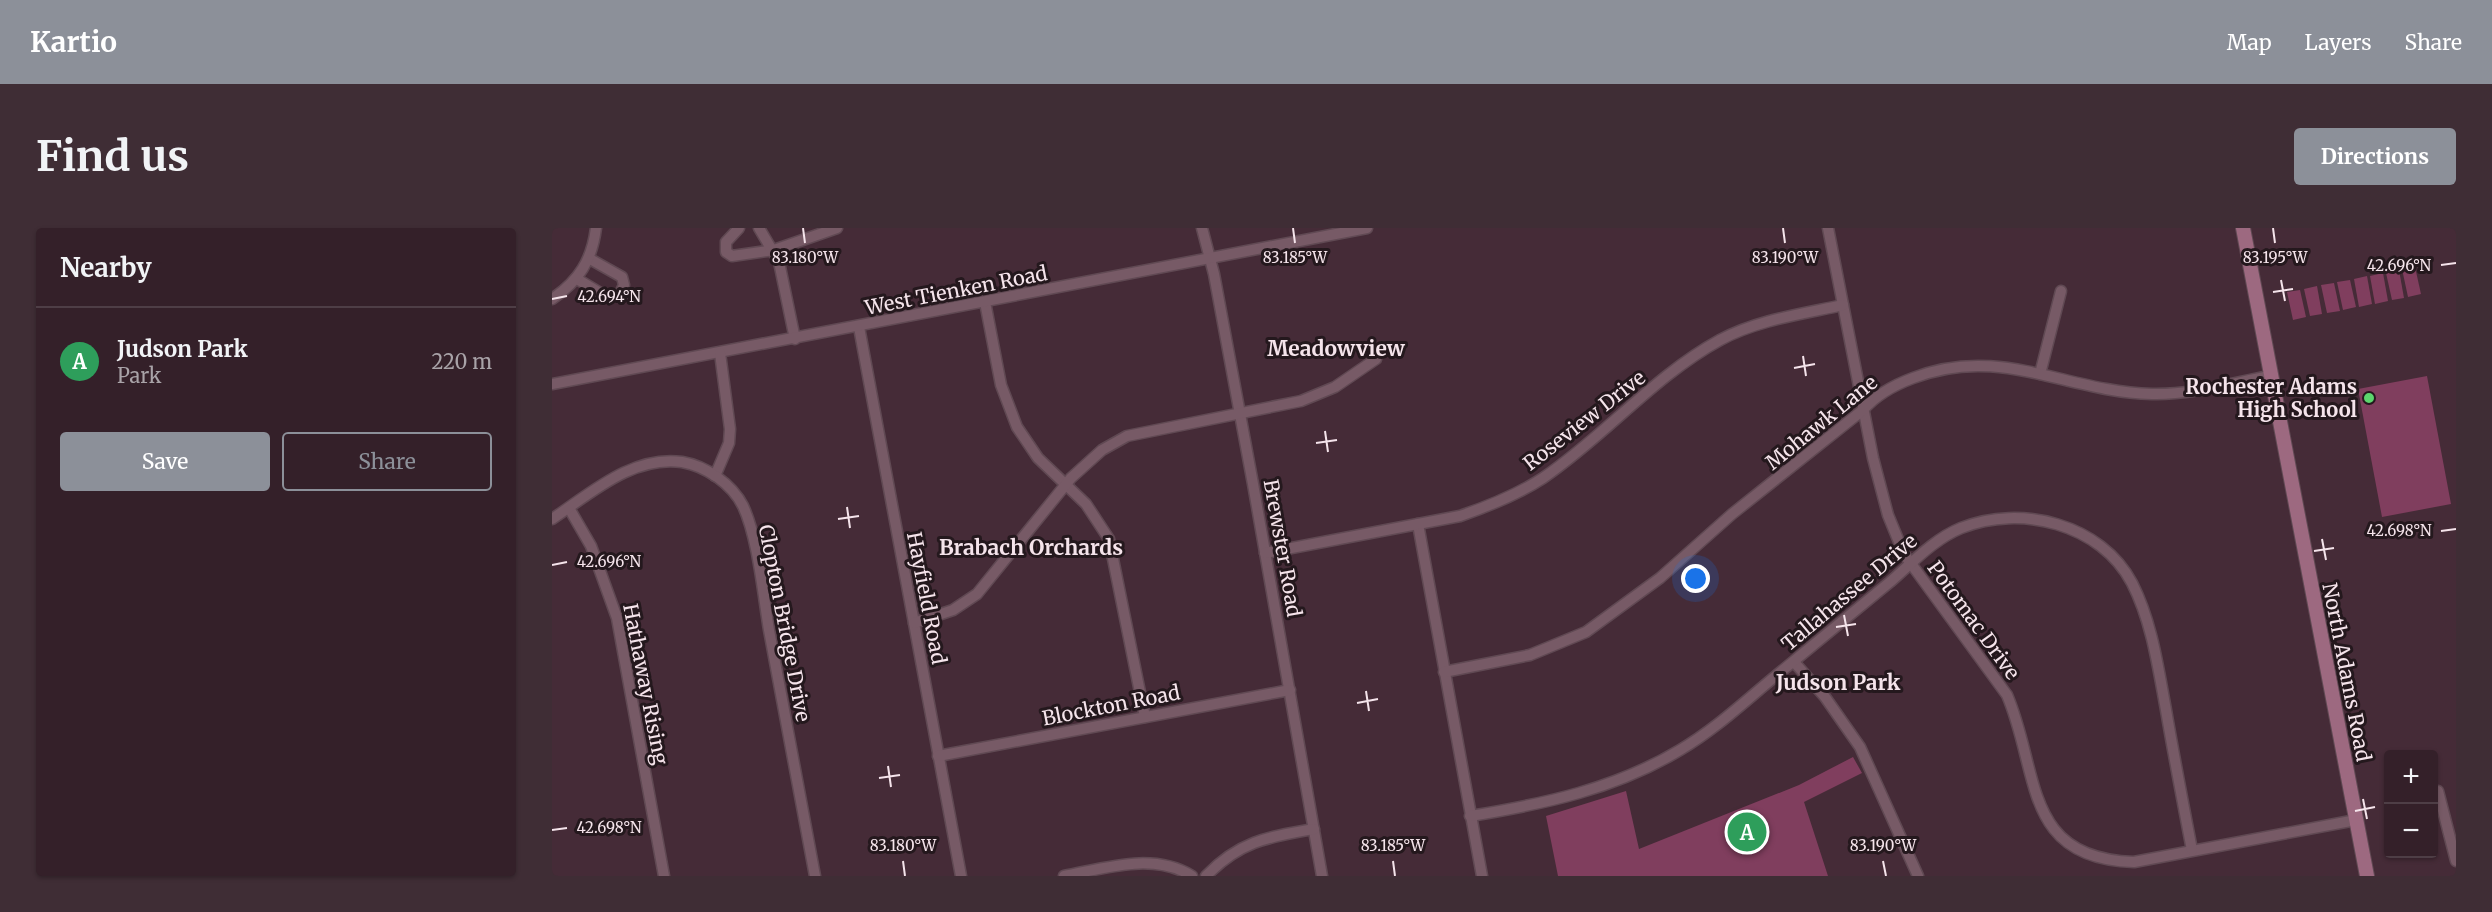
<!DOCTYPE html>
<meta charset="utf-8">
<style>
:root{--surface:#342029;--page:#3f2d35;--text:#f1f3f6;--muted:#a9a3a8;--line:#4e3e46;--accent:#8c9099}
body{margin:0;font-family:Merriweather,serif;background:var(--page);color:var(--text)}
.controls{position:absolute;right:18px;bottom:18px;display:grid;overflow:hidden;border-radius:6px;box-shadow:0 2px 4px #0004}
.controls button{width:54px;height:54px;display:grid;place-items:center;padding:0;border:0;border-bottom:2px solid var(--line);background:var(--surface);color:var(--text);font:30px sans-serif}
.you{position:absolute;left:1144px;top:351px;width:21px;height:21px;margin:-15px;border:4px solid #fff;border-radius:50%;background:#1a73e8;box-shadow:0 0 0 9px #1a73e833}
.badge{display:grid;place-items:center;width:39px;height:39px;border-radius:50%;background:var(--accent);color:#fff;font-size:20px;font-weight:700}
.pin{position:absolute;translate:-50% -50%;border:3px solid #fff;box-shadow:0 2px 6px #0006}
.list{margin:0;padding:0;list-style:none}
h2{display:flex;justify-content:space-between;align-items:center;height:78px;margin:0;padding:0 24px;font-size:26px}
h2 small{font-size:20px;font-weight:400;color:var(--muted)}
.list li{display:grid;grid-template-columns:39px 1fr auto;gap:18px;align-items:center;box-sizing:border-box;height:108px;padding:0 24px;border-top:2px solid var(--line)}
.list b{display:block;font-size:22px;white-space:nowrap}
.list p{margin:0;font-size:20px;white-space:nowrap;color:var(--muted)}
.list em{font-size:20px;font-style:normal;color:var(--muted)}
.actions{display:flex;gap:12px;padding:18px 24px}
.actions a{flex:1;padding:14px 0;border:2px solid var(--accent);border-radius:6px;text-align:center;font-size:21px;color:var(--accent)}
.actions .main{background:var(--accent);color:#fff}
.map{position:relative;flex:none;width:1904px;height:648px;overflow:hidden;border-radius:6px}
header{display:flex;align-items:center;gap:36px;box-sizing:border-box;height:84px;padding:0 30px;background:var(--accent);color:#fff}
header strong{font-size:28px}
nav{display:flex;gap:33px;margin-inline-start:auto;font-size:21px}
.intro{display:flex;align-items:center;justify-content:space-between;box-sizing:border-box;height:144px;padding:0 36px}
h1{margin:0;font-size:42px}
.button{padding:15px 27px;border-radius:6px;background:var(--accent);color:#fff;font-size:21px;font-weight:700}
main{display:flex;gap:36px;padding:0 36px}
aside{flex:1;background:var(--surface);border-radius:6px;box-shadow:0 2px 4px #0004}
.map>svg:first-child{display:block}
.green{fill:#803e5e}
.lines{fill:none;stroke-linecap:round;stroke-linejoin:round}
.minor-casing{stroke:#604953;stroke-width:13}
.major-casing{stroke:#604953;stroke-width:16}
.minor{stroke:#775a66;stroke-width:10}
.major{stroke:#9d6980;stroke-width:14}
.ticks{fill:none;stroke:#f5e4eb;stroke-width:2}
.poi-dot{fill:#5cd56d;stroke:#24181d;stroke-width:2}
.labels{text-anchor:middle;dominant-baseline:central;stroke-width:6;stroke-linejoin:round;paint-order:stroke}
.street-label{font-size:20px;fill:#f5e4eb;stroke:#24181d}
.poi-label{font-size:20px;font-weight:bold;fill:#f5e4eb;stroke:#24181d;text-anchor:end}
.neighbourhood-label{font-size:21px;font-weight:bold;fill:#f5e4eb;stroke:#24181d}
.ticks-label{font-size:15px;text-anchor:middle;fill:#f5e4eb;stroke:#24181d;stroke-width:6;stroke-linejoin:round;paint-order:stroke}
</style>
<header>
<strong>Kartio</strong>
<nav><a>Map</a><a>Layers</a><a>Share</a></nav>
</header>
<div class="intro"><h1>Find us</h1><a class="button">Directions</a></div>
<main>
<aside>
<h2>Nearby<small></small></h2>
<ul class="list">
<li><span class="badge" style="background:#2e9e5b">A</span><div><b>Judson Park</b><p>Park</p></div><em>220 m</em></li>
</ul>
<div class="actions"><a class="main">Save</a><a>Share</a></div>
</aside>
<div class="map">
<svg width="1904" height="648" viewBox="0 0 1904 648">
<rect width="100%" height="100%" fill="#452b37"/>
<g class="green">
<path d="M1863,39L1869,66L1856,69L1850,41Z"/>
<path d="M1847,42L1852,70L1840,72L1834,45Z"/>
<path d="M1831,45L1836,73L1823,76L1818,48Z"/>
<path d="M1815,48L1820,76L1807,79L1802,51Z"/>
<path d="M1798,52L1804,79L1791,82L1785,54Z"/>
<path d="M1782,55L1788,83L1775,85L1769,57Z"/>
<path d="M1765,58L1770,86L1758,88L1752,61Z"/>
<path d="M1748,62L1754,89L1741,92L1735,64Z"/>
<path d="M1875,148L1899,276L1830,289L1806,161Z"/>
<path d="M1301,529L1310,545L1252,574L1276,648H1006L994,588L1074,563L1087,621L1247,557Z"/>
</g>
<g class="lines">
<g class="minor-casing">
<g id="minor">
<path d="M187,0L174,14V24L180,28L222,22L285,0"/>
<path d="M207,0L227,34L243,111"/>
<path d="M650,0L662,46L701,256L770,648"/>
<path d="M1276,0L1321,230L1336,287L1352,326L1455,467C1488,544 1470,631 1582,634L1804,592"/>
<path d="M25,51L55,69L67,68L72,57L70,49L38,31"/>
<path d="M0,71C27,53 40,32 44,0"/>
<path d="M433,74L449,157L465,199L486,230L534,276L557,311L593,489"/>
<path d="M307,99L409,648"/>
<path d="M1488,146L1509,63"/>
<path d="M0,156L815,0"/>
<path d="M163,248L177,215L178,201L168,125"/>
<path d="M17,280L39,318L65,390L112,648"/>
<path d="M0,291C38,266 80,227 130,234C154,238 180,256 191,278C206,310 211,366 217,402C232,484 248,566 263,648"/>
<path d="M866,296L930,648"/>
<path d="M713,325L908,288C937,278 965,267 991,250C1053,208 1102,148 1168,112C1205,92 1250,86 1291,77"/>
<path d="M362,395L401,382L425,366L519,250L550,222L575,208L749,173L783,159L824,131"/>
<path d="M1242,434L1273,469L1308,519L1366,648"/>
<path d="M892,444L978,427L1034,404L1108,350L1180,286L1311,182C1325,166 1342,157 1361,150C1448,116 1514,164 1600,166C1639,167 1680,155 1718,148"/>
<path d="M386,528L738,462"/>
<path d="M1886,563L1904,633"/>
<path d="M918,588C992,576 1063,561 1128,522C1162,502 1190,476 1220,451C1259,419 1299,386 1338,354C1360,335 1382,311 1409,300C1469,276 1549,296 1580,355C1600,394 1606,439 1614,482C1622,529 1631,575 1640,622"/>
<path d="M512,648C554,640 601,624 640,648"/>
<path d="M654,648C688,613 716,609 762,601"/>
</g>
</g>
<g class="major-casing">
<path id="major" d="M1691,0L1815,648"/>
</g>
<use href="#minor" class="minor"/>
<use href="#major" class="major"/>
</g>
<path class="ticks" d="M251,0L253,15M741,0L743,15M1231,0L1233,15M1721,0L1723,15M1889,37L1904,35M1729,52L1733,73M1721,64L1741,61M0,71L15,68M1251,128L1254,148M1242,140L1263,136M773,203L776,224M764,215L785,212M295,279L298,300M286,291L307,288M1889,303L1904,301M1770,311L1774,332M1762,323L1782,320M0,337L15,334M1292,387L1296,408M1284,399L1304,396M814,463L817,483M805,475L826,471M336,538L339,559M327,550L348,547M1811,571L1815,591M1803,583L1823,579M0,602L15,600M351,633L353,648M841,633L843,648M1331,633L1334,648"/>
<circle class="poi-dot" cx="1817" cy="170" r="6"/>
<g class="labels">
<g class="street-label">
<text transform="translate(404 62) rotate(-11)">West Tienken Road</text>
<text transform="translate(1032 192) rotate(-38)">Roseview Drive</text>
<text transform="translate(1269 194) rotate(-39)">Mohawk Lane</text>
<text transform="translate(731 320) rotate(80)">Brewster Road</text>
<text transform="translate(1297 364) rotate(-40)">Tallahassee Drive</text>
<text transform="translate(375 370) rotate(79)">Hayfield Road</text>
<text transform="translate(1422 392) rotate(54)">Potomac Drive</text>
<text transform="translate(233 395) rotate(79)">Clopton Bridge Drive</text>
<text transform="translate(1795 444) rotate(79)">North Adams Road</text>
<text transform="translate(94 456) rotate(79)">Hathaway Rising</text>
<text transform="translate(559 477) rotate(-11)">Blockton Road</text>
</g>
<g class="poi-label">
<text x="1805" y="158">Rochester Adams<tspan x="1805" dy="23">High School</tspan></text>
</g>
<g class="neighbourhood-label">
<text x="784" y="120">Meadowview</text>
<text x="479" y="319">Brabach Orchards</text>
<text x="1286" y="454">Judson Park</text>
</g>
</g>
<g class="ticks-label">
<text x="253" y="35">83.180°W</text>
<text x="743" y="35">83.185°W</text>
<text x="1233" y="35">83.190°W</text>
<text x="1723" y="35">83.195°W</text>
<text x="1847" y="43">42.696°N</text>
<text x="57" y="74">42.694°N</text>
<text x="1847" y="308">42.698°N</text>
<text x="57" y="339">42.696°N</text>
<text x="57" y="605">42.698°N</text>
<text x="351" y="623">83.180°W</text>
<text x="841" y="623">83.185°W</text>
<text x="1331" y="623">83.190°W</text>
</g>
</svg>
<div class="controls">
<button>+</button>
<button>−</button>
</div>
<div class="you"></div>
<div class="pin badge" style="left:1195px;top:604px;background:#2e9e5b">A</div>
</div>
</main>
